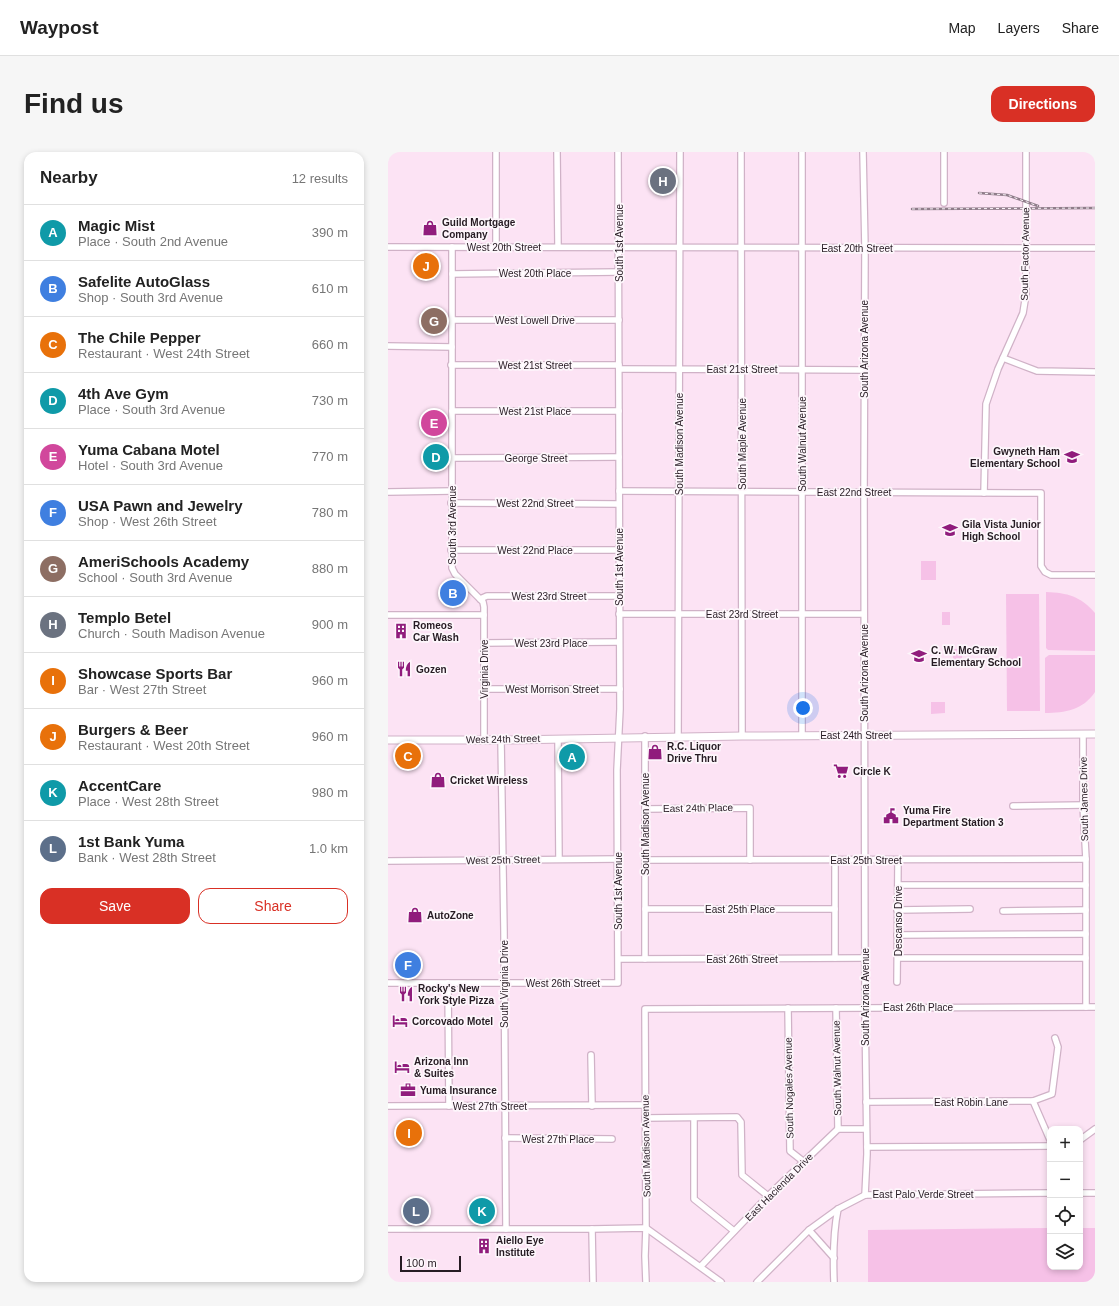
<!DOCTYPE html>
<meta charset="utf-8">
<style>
:root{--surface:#fff;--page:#f6f6f6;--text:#222;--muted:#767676;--line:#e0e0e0;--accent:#d93025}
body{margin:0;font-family:Helvetica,sans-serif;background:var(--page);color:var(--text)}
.controls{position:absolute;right:12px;bottom:12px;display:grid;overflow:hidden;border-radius:8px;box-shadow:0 2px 6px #0003}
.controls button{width:36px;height:36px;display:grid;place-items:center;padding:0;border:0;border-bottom:1px solid var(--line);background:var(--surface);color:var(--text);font:20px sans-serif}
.scale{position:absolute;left:12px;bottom:10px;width:61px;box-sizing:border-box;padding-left:4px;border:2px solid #261b23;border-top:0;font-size:11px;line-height:14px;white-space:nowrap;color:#261b23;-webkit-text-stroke:3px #fdf6fb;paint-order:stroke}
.you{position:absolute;left:415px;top:556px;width:14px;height:14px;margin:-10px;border:3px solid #fff;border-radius:50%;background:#1a73e8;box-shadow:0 0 0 6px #1a73e833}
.badge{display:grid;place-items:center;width:26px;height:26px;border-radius:50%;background:var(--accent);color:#fff;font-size:13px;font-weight:700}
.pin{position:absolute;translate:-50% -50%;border:2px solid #fff;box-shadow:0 1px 4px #0006}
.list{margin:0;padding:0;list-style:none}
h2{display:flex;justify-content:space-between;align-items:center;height:52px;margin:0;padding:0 16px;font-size:17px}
h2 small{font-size:13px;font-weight:400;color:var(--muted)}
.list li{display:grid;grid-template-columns:26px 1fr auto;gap:12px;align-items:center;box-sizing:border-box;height:56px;padding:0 16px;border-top:1px solid var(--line)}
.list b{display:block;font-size:15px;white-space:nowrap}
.list p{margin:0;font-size:13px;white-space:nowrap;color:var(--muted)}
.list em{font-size:13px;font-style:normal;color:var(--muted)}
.actions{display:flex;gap:8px;padding:12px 16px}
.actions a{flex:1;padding:9px 0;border:1px solid var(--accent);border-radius:12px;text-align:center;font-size:14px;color:var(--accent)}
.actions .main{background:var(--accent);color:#fff}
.icon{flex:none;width:22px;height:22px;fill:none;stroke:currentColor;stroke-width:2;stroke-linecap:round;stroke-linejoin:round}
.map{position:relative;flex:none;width:707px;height:1130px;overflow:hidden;border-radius:12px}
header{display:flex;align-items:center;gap:24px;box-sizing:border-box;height:56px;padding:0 20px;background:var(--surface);border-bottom:1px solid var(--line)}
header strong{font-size:19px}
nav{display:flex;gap:22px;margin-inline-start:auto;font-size:14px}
.intro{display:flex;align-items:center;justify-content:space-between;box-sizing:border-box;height:96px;padding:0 24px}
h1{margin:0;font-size:28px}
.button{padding:10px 18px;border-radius:12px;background:var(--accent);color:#fff;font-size:14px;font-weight:700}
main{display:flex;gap:24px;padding:0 24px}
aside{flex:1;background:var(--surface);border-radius:12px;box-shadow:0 2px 6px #0003}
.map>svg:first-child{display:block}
.green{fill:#f6c1e7}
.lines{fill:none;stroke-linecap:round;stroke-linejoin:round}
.minor-casing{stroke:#d0b2c7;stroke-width:8}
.major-casing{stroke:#d0b2c7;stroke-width:9}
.minor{stroke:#fff;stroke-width:5.5}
.major{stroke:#fff;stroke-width:7}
.rail-casing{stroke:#8f7d8a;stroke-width:2.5}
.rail{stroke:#fdf6fb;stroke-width:1;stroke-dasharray:3;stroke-linecap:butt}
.labels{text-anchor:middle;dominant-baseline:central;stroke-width:3.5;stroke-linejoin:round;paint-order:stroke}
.poi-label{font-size:10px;font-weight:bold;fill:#261b23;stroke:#fdf6fb;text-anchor:start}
.street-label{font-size:10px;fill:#261b23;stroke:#fdf6fb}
</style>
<header>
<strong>Waypost</strong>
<nav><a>Map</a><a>Layers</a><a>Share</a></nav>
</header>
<div class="intro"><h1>Find us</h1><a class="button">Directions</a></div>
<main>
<aside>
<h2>Nearby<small>12 results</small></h2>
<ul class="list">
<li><span class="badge" style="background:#0f9aa8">A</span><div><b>Magic Mist</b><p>Place · South 2nd Avenue</p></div><em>390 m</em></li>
<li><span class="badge" style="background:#3f7fe0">B</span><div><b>Safelite AutoGlass</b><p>Shop · South 3rd Avenue</p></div><em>610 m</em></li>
<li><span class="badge" style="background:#e8710a">C</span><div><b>The Chile Pepper</b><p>Restaurant · West 24th Street</p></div><em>660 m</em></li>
<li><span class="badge" style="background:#0f9aa8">D</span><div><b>4th Ave Gym</b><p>Place · South 3rd Avenue</p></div><em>730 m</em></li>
<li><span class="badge" style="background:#d1479c">E</span><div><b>Yuma Cabana Motel</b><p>Hotel · South 3rd Avenue</p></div><em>770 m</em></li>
<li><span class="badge" style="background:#3f7fe0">F</span><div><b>USA Pawn and Jewelry</b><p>Shop · West 26th Street</p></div><em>780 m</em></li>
<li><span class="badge" style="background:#8d6e63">G</span><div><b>AmeriSchools Academy</b><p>School · South 3rd Avenue</p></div><em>880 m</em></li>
<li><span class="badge" style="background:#6b7280">H</span><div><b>Templo Betel</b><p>Church · South Madison Avenue</p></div><em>900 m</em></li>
<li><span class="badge" style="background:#e8710a">I</span><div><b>Showcase Sports Bar</b><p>Bar · West 27th Street</p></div><em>960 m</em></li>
<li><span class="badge" style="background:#e8710a">J</span><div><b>Burgers &amp; Beer</b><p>Restaurant · West 20th Street</p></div><em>960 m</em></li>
<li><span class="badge" style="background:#0f9aa8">K</span><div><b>AccentCare</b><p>Place · West 28th Street</p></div><em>980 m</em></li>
<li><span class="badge" style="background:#5c6f8a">L</span><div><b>1st Bank Yuma</b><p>Bank · West 28th Street</p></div><em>1.0 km</em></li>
</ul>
<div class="actions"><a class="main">Save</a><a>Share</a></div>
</aside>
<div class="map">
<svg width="707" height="1130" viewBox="0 0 707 1130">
<rect width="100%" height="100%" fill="#fce3f4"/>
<g class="green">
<rect x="533" y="409" width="15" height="19"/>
<path d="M658,440C680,441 692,444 707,461V499L660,498L658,496Z"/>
<path d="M618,442H651L652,559H619Z"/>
<rect x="554" y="460" width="8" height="13"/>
<rect x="565" y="497" width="9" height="12"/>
<path d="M661,503H707V540C695,558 677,561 657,561V506Z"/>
<path d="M543,550H557V561L543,562Z"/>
<path d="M662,1076V1115H692V1076H707V1130H480V1078Z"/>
</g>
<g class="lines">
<g class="minor-casing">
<g id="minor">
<path d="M169,0L170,94"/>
<path d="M353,0L354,584"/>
<path d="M475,0L477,96L476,340L477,855L479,1002L477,1043"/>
<path d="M556,0V51"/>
<path d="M0,95L707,96"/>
<path d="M64,95V416L67,422L95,450L96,455V588"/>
<path d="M108,95V0"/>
<path d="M64,122L231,120"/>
<path d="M64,168H231"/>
<path d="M0,194L64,195"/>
<path d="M615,206L649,219L707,220"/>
<path d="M63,213H231"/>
<path d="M231,217L476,218"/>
<path d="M64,259H231"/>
<path d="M64,306L231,305"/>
<path d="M231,339L653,341V414L657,420L663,423H707"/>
<path d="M0,340L64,339"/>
<path d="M596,341L598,252L610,217L635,161L638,142V0"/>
<path d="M63,351L231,352"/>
<path d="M63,398H231"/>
<path d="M92,447L99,444H231"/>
<path d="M231,462H476"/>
<path d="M0,463H96"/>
<path d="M96,491L231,490"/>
<path d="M96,537H232"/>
<path d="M695,583V653L698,707V855"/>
<path d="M257,584V807"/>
<path d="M290,584L292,0"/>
<path d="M414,584V0"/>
<path d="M170,587L171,707"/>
<path d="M113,588L116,779L118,1077"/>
<path d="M625,654L695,653"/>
<path d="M257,657L362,656V708"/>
<path d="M257,708L698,707"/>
<path d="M447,708V806"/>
<path d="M0,709L230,707"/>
<path d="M510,733H698"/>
<path d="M257,757H447"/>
<path d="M509,758L582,757"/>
<path d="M615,759L698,758"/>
<path d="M509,783L698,782"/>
<path d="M510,806H698"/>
<path d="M231,807L477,806"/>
<path d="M509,830L510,708"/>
<path d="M0,831H230L229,618L232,557L230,0"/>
<path d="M60,831L61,954"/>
<path d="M400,856L402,999L416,1010"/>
<path d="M448,856L450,977"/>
<path d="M203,903L204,954"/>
<path d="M645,949L664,942L670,895L667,886"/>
<path d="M478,950L645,949L662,988"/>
<path d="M0,954L257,953"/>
<path d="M257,966L349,965L353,970L354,1023L380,1044"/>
<path d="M306,966V1047L346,1079"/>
<path d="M117,986L224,987"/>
<path d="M692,988L707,977"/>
<path d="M479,995L662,994"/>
<path d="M692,1041H707"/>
<path d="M0,1077H204L258,1076L333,1130"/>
<path d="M204,1077L205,1130"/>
<path d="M421,1078L446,1106"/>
<path d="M313,1114L380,1044L450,977H478"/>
<path d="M258,1130L257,1104L258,1076L257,857L707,855"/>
<path d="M369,1130L421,1078L450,1057L477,1043L662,1041"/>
<path d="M446,1130C445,1105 445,1081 450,1057"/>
</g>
</g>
<g class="major-casing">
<path id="major" d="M0,588H113L354,584L707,582"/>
</g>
<use href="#minor" class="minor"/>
<use href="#major" class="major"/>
<g class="rail-casing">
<g id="rail">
<path d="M591,41L619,43L650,54"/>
<path d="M524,57L707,56"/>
</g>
</g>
<use href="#rail" class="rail"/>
</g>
<defs>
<g id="shop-bare" transform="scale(1.2)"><path d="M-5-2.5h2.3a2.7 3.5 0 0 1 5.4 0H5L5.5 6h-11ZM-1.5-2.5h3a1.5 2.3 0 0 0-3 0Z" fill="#901c7c" stroke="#fdf6fb" stroke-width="2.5" paint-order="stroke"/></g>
<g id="school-bare" transform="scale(1.2)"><path d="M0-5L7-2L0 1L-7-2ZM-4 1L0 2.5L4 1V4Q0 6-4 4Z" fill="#901c7c" stroke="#fdf6fb" stroke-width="2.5" paint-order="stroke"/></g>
<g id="building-bare" transform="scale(1.2)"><path d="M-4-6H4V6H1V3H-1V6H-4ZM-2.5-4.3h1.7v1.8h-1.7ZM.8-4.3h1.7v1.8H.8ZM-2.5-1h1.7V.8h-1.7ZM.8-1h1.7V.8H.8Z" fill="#901c7c" stroke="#fdf6fb" stroke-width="2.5" paint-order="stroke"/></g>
<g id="restaurant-bare" transform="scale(1.2)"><path d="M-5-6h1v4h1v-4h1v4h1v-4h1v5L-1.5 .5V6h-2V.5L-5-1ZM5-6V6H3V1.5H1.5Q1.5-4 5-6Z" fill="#901c7c" stroke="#fdf6fb" stroke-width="2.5" paint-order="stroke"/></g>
<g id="supermarket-bare" transform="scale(1.2)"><path d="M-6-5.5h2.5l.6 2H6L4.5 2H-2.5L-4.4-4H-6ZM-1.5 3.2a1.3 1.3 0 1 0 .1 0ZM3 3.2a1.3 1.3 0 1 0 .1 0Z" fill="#901c7c" stroke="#fdf6fb" stroke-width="2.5" paint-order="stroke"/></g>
<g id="civic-bare" transform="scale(1.2)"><path d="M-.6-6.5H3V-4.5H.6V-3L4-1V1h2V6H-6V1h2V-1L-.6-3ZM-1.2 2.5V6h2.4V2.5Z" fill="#901c7c" stroke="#fdf6fb" stroke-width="2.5" paint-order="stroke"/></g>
<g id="hotel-bare" transform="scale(1.2)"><path d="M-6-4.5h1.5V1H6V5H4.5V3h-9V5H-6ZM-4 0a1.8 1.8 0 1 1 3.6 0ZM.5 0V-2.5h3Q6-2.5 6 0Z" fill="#901c7c" stroke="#fdf6fb" stroke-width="2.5" paint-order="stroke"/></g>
<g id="office-bare" transform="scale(1.2)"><path d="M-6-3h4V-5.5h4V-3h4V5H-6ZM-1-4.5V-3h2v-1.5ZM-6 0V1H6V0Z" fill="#901c7c" stroke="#fdf6fb" stroke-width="2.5" paint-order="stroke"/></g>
</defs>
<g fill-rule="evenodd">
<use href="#shop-bare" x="42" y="76"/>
<use href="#school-bare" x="684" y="305"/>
<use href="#school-bare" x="562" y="378"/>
<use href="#building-bare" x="13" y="479"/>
<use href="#school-bare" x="531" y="504"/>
<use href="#restaurant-bare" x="16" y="517"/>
<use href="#shop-bare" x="267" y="600"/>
<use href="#supermarket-bare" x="453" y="619"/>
<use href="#shop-bare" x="50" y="628"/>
<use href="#civic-bare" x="503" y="664"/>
<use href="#shop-bare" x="27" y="763"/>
<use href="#restaurant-bare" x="18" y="842"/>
<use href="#hotel-bare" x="12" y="869"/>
<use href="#hotel-bare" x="14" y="915"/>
<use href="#office-bare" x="20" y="938"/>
<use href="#building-bare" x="96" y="1094"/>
</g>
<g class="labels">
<g class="poi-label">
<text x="54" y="70">Guild Mortgage<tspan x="54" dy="12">Company</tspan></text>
<text x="672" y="299" text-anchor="end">Gwyneth Ham<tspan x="672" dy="12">Elementary School</tspan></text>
<text x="574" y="372">Gila Vista Junior<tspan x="574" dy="12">High School</tspan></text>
<text x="25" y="473">Romeos<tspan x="25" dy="12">Car Wash</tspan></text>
<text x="543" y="498">C. W. McGraw<tspan x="543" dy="12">Elementary School</tspan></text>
<text x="28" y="517">Gozen</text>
<text x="279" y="594">R.C. Liquor<tspan x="279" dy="12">Drive Thru</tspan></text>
<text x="465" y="619">Circle K</text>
<text x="62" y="628">Cricket Wireless</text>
<text x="515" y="658">Yuma Fire<tspan x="515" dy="12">Department Station 3</tspan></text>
<text x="39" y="763">AutoZone</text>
<text x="30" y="836">Rocky's New<tspan x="30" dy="12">York Style Pizza</tspan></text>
<text x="24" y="869">Corcovado Motel</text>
<text x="26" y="909">Arizona Inn<tspan x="26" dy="12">&amp; Suites</tspan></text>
<text x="32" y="938">Yuma Insurance</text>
<text x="108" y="1088">Aiello Eye<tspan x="108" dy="12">Institute</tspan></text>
</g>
<g class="street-label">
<text transform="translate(231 91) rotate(-90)">South 1st Avenue</text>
<text x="116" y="95">West 20th Street</text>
<text x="469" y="96">East 20th Street</text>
<text transform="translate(637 102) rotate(-89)">South Factor Avenue</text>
<text x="147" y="121">West 20th Place</text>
<text x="147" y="168">West Lowell Drive</text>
<text transform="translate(476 197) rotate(-90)">South Arizona Avenue</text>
<text x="147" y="213">West 21st Street</text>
<text x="354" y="217">East 21st Street</text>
<text x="147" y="259">West 21st Place</text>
<text transform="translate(291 292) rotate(-90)">South Madison Avenue</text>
<text transform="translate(354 292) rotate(-90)">South Maple Avenue</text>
<text transform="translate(414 292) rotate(-90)">South Walnut Avenue</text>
<text x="148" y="306">George Street</text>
<text x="466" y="340">East 22nd Street</text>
<text x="147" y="351">West 22nd Street</text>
<text transform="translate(64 373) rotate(-90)">South 3rd Avenue</text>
<text x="147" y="398">West 22nd Place</text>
<text transform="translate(231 415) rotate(-90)">South 1st Avenue</text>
<text x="161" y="444">West 23rd Street</text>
<text x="354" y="462">East 23rd Street</text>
<text x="163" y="491">West 23rd Place</text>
<text transform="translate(96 517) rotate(-90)">Virginia Drive</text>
<text transform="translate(476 521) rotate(-90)">South Arizona Avenue</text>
<text x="164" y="537">West Morrison Street</text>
<text x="468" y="583">East 24th Street</text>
<text transform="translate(115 587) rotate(-1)">West 24th Street</text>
<text transform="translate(696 647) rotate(-91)">South James Drive</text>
<text transform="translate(310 656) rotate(-1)">East 24th Place</text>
<text transform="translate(257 672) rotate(-90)">South Madison Avenue</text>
<text transform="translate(115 708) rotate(-1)">West 25th Street</text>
<text x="478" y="708">East 25th Street</text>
<text transform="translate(230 739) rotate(-90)">South 1st Avenue</text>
<text x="352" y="757">East 25th Place</text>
<text transform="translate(510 769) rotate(-90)">Descanso Drive</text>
<text x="354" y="807">East 26th Street</text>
<text x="175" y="831">West 26th Street</text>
<text transform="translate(116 832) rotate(-90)">South Virginia Drive</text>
<text transform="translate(477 845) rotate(-90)">South Arizona Avenue</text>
<text x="530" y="855">East 26th Place</text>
<text transform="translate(449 916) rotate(-91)">South Walnut Avenue</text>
<text transform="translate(401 936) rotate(-91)">South Nogales Avenue</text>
<text x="583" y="950">East Robin Lane</text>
<text x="102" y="954">West 27th Street</text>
<text x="170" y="987">West 27th Place</text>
<text transform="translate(258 994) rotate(-91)">South Madison Avenue</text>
<text transform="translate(391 1035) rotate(-45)">East Hacienda Drive</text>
<text x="535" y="1042">East Palo Verde Street</text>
</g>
</g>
</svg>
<div class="controls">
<button>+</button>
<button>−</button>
<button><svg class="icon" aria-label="locate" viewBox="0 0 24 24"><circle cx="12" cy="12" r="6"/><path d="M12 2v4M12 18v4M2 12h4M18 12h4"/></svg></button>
<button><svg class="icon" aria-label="layers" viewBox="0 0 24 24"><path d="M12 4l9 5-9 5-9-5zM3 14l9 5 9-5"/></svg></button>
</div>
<div class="scale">100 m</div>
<div class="you"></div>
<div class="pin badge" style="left:184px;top:605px;background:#0f9aa8">A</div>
<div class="pin badge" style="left:65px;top:441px;background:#3f7fe0">B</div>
<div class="pin badge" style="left:20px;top:604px;background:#e8710a">C</div>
<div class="pin badge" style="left:48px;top:305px;background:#0f9aa8">D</div>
<div class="pin badge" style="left:46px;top:271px;background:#d1479c">E</div>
<div class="pin badge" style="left:20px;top:813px;background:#3f7fe0">F</div>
<div class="pin badge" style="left:46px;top:169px;background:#8d6e63">G</div>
<div class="pin badge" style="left:275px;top:29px;background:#6b7280">H</div>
<div class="pin badge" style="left:21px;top:981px;background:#e8710a">I</div>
<div class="pin badge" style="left:38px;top:114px;background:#e8710a">J</div>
<div class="pin badge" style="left:94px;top:1059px;background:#0f9aa8">K</div>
<div class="pin badge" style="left:28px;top:1059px;background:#5c6f8a">L</div>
</div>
</main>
